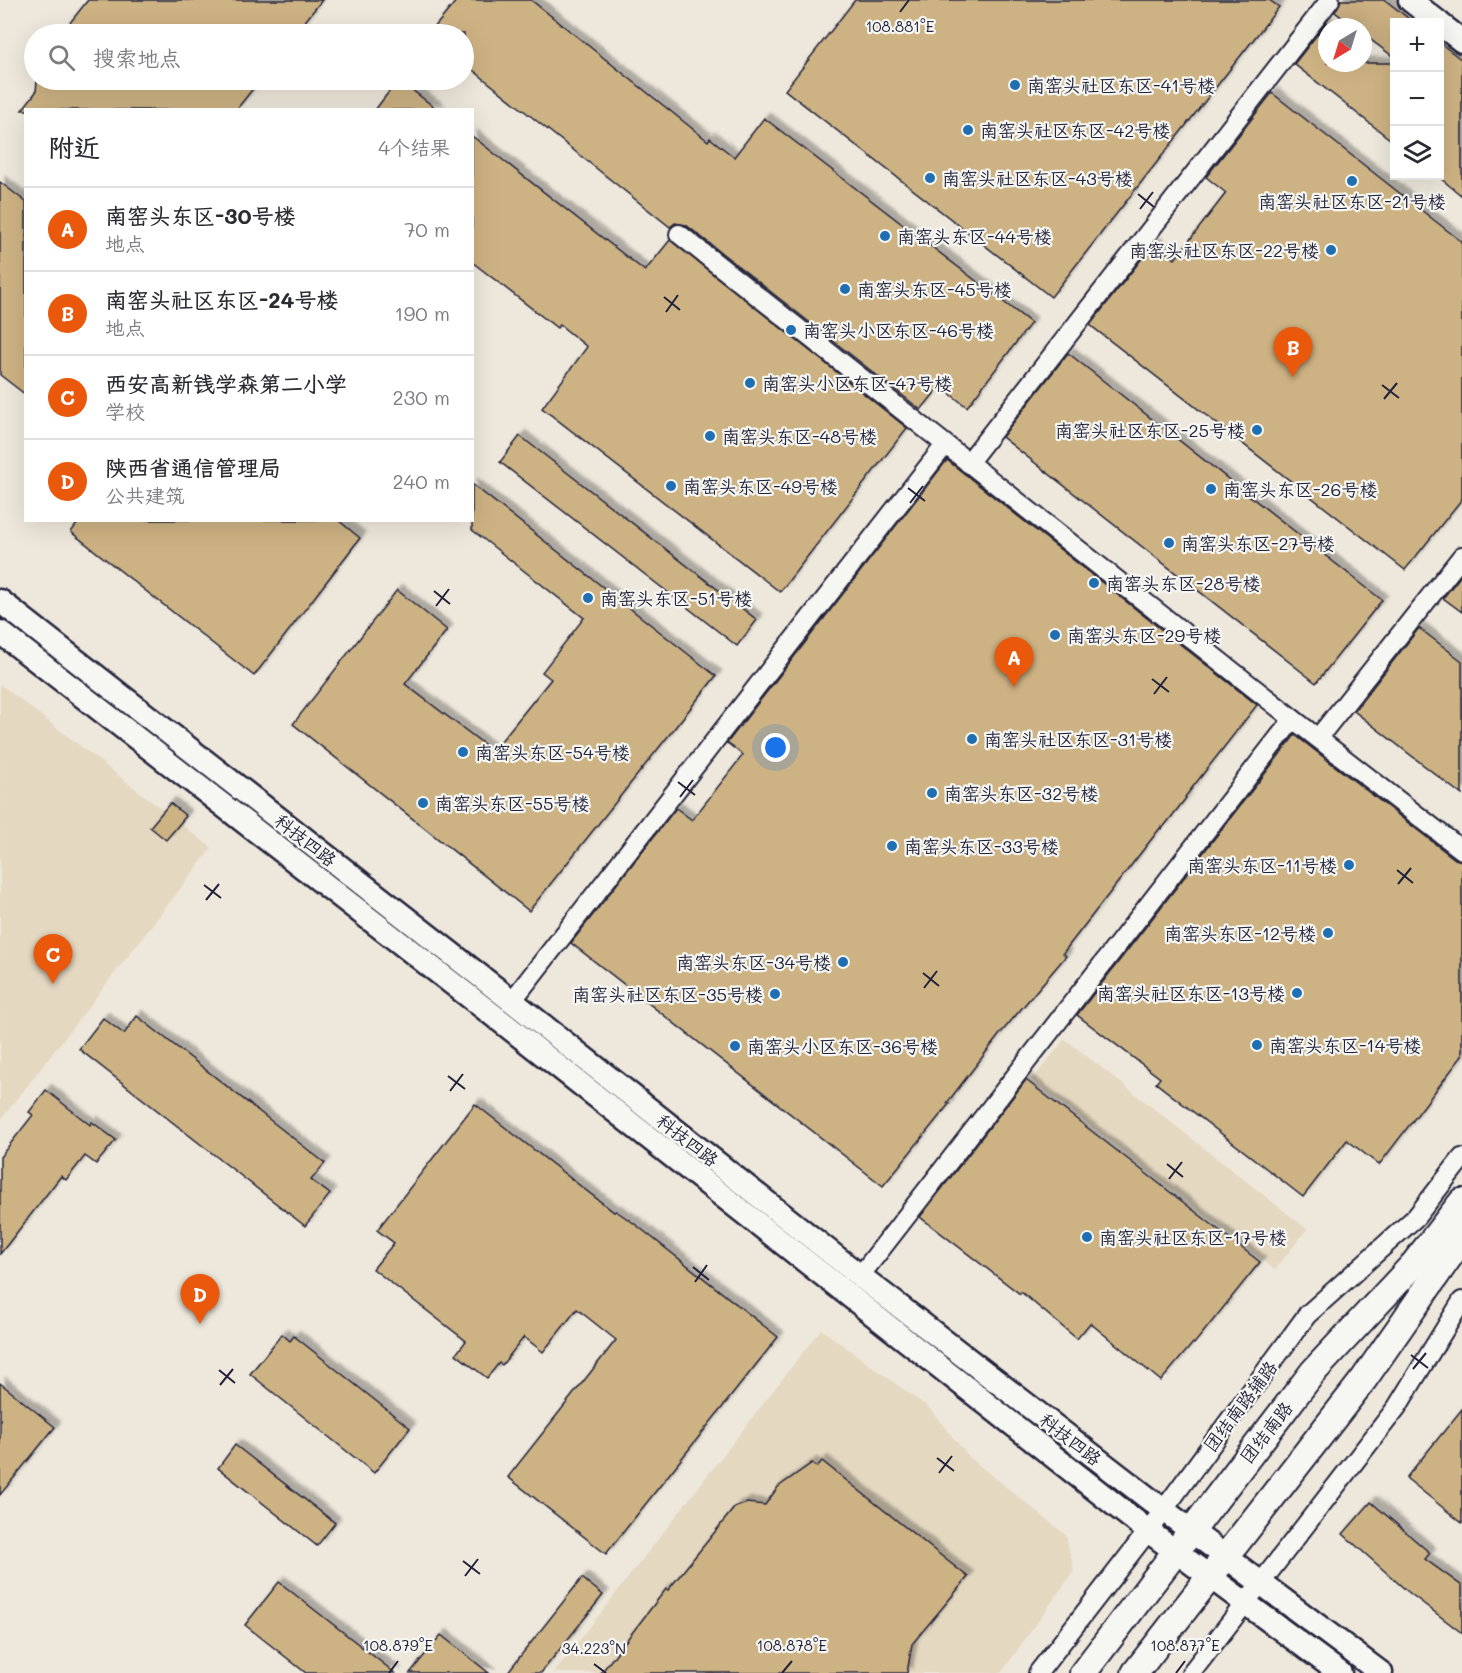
<!DOCTYPE html>
<html lang="zh">
<meta charset="utf-8">
<style>
:root{--surface:#fff;--page:#f7f7f7;--text:#2b2b33;--muted:#7c7c81;--line:#e1e1e2;--accent:#ea580c}
body{margin:0;font-family:Mali,"LXGW WenKai TC",sans-serif;background:var(--page);color:var(--text)}
.controls{position:absolute;right:18px;top:18px;display:grid;overflow:hidden;border-radius:0px;box-shadow:0 6px 24px #0002}
.controls button{width:54px;height:54px;display:grid;place-items:center;padding:0;border:0;border-bottom:2px solid var(--line);background:var(--surface);color:var(--text);font:30px sans-serif}
.compass{position:absolute;left:1318px;top:18px;width:54px;height:54px;border-radius:50%;background:var(--surface);box-shadow:0 6px 24px #0002;rotate:218deg}
.you{position:absolute;left:776px;top:748px;width:21px;height:21px;margin:-15px;border:4px solid #fff;border-radius:50%;background:#1a73e8;box-shadow:0 0 0 9px #1a73e833}
.badge{display:grid;place-items:center;width:39px;height:39px;border-radius:50%;background:var(--accent);color:#fff;font-size:20px;font-weight:700}
.pin{position:absolute;translate:-50% -50px;filter:drop-shadow(0 2px 3px #0008)}
.pin::after{content:'';position:absolute;top:32px;width:21px;height:18px;background:inherit;clip-path:polygon(0 0,100% 0,50% 100%)}
.list{margin:0;padding:0;list-style:none}
h2{display:flex;justify-content:space-between;align-items:center;height:78px;margin:0;padding:0 24px;font-size:26px}
h2 small{font-size:20px;font-weight:400;color:var(--muted)}
.list li{display:grid;grid-template-columns:39px 1fr auto;gap:18px;align-items:center;box-sizing:border-box;height:84px;padding:0 24px;border-top:2px solid var(--line)}
.list b{display:block;font-size:22px;white-space:nowrap}
.list p{margin:0;font-size:20px;white-space:nowrap;color:var(--muted)}
.list em{font-size:20px;font-style:normal;color:var(--muted)}
.icon{flex:none;width:33px;height:33px;fill:none;stroke:currentColor;stroke-width:2;stroke-linecap:round;stroke-linejoin:round}
.map{position:relative;flex:none;width:1462px;height:1673px;overflow:hidden}
.search{position:absolute;background:var(--surface);box-shadow:0 6px 24px #0002;left:24px;top:24px;width:450px;height:66px;display:flex;align-items:center;gap:15px;box-sizing:border-box;padding:0 21px;border-radius:33px;color:var(--muted);font-size:22px}
.panel{position:absolute;background:var(--surface);box-shadow:0 6px 24px #0002;left:24px;top:108px;width:450px;height:414px;border-radius:0px}
.map>svg:first-child{display:block}
.built{fill:#e4d8c1}
.building{fill:#cdb283;stroke:#22223b;stroke-width:1.5;filter:url(#shadow)}
.lines{fill:none;stroke-linecap:round;stroke-linejoin:round}
.minor-casing{stroke:#22223b;stroke-width:22}
.tertiary-casing{stroke:#22223b;stroke-width:27}
.secondary-casing{stroke:#22223b;stroke-width:30}
.minor{stroke:#f6f6f2;stroke-width:18}
.tertiary{stroke:#f6f6f2;stroke-width:22}
.secondary{stroke:#f6f6f2;stroke-width:26}
.ticks{fill:none;stroke:#22223b;stroke-width:2}
.poi-dot{fill:#1f6fb2;stroke:#f6f6f2;stroke-width:2}
.labels{text-anchor:middle;dominant-baseline:central;stroke-width:4.5;stroke-linejoin:round;paint-order:stroke}
.poi-label{font-size:18px;fill:#22223b;stroke:#f6f6f2;text-anchor:start}
.street-label{font-size:18px;fill:#22223b;stroke:#f6f6f2}
.ticks-label{font-size:15px;text-anchor:middle;fill:#22223b;stroke:#f6f6f2;stroke-width:4.5;stroke-linejoin:round;paint-order:stroke}
</style>
<div class="map">
<svg width="1462" height="1673" viewBox="0 0 1462 1673">
<defs>
<filter id="shadow"><feDropShadow dx="5.5" dy="-5.5" stdDeviation="1.5" flood-color="#0004"/></filter>
</defs>
<rect width="100%" height="100%" fill="#eee8dc"/>
<filter id="ink" filterUnits="userSpaceOnUse"><feTurbulence type="fractalNoise" baseFrequency=".0167" numOctaves="2"/><feDisplacementMap in="SourceGraphic" scale="12" xChannelSelector="R" yChannelSelector="G"/><feConvolveMatrix kernelMatrix="1 2 1 2 8 2 1 2 1" color-interpolation-filters="sRGB"/></filter>
<g filter="url(#ink)">
<g class="built">
<path d="M0,684L212,848L0,1121Z"/>
<path d="M1065,1039L1307,1229L1275,1270L1032,1080Z"/>
<path d="M821,1329L929,1408L969,1457L1066,1535L1074,1571L1001,1673H554Z"/>
</g>
<g class="building">
<path d="M88,0H322L295,34H61Z"/>
<path d="M457,0H531L708,141L710,138L734,157L764,118L1031,323L967,407L940,386L921,410L686,225L675,223L670,227L464,63V34H429Z"/>
<path d="M855,0H1269L1279,7L1051,297L785,90Z"/>
<path d="M1341,0H1385L1413,22H1395V58L1363,34V27H1354L1335,12Z"/>
<path d="M1327,22V63H1395V143L1294,64Z"/>
<path d="M1440,43L1462,60V196L1440,178Z"/>
<path d="M37,80H260L236,110H22L36,92Z"/>
<path d="M398,80H399L438,110H375Z"/>
<path d="M1272,93L1462,242V499L1405,570L1090,325L1154,243L1175,259L1226,193L1206,177Z"/>
<path d="M472,136L645,271L670,240L907,428L780,592L542,408L587,347L560,325L557,328L472,262Z"/>
<path d="M0,182L26,202V395L0,375Z"/>
<path d="M1068,353L1382,600L1316,683L1002,437Z"/>
<path d="M520,436L757,620L737,646L500,462Z"/>
<path d="M947,460L1257,705L1185,797L1186,798L1162,829L1161,827L1063,953L1066,956L1000,1034L947,1103L949,1104L883,1186L571,943L676,808L692,820L743,755L727,743Z"/>
<path d="M472,484L716,676L529,911L293,724L397,590L447,630L405,684L493,751L551,679L542,672L584,618L472,530Z"/>
<path d="M80,520H338L360,538L254,676L71,532Z"/>
<path d="M1462,574V612L1443,598Z"/>
<path d="M1419,628L1462,661V795L1354,711Z"/>
<path d="M1295,735L1455,859L1462,861V1056L1379,1165L1347,1140L1303,1197L1156,1083L1160,1078L1077,1015Z"/>
<path d="M170,803L186,816L166,840L150,827Z"/>
<path d="M137,1016L325,1163L311,1180L330,1194L305,1226L79,1049L103,1018L124,1034Z"/>
<path d="M1026,1080L1260,1262L1194,1344L1193,1343L1161,1381L1090,1323L1077,1339L1021,1292L1020,1294L920,1217Z"/>
<path d="M46,1090L90,1125L92,1122L116,1140L96,1164L85,1156L66,1180L61,1176L0,1254V1157L33,1115L29,1112Z"/>
<path d="M475,1104L614,1212L616,1211L635,1224L778,1337L606,1554L508,1477L616,1340L577,1309L543,1352L524,1337L502,1365L499,1363L487,1378L456,1354L466,1341L373,1269L394,1243L377,1230Z"/>
<path d="M282,1334L290,1341L294,1336L410,1428L374,1473L250,1374Z"/>
<path d="M0,1383L55,1427L0,1495Z"/>
<path d="M1462,1409V1523L1406,1478Z"/>
<path d="M235,1445L335,1523L317,1546L218,1468Z"/>
<path d="M822,1461L968,1577L912,1644L907,1673H601L666,1589L668,1590L735,1507L747,1503L765,1505L778,1487L812,1463L817,1467Z"/>
<path d="M1371,1502L1430,1553L1425,1559L1462,1586V1633L1407,1591L1343,1534Z"/>
<path d="M582,1578L603,1595L541,1673H507Z"/>
<path d="M279,1582L395,1673H306L245,1625Z"/>
<path d="M441,1635L489,1673H410Z"/>
</g>
<g class="lines">
<g class="minor-casing">
<g id="minor">
<path d="M679,234L1293,719L1462,850"/>
<path d="M968,463L1330,0"/>
<path d="M1318,738L1462,556"/>
<path d="M512,1001L945,445"/>
<path d="M860,1276L1293,719"/>
<path d="M1038,1673L1148,1531L1307,1315L1416,1217L1462,1158"/>
<path d="M1191,1673L1397,1407L1462,1301"/>
</g>
</g>
<g class="tertiary-casing">
<g id="tertiary">
<path d="M1410,0L1438,22"/>
<path d="M1440,24L1462,41"/>
<path d="M0,601L512,1001L860,1276L1162,1509L1381,1673"/>
<path d="M0,632L502,1022L1148,1531L1340,1673"/>
</g>
</g>
<g class="secondary-casing">
<g id="secondary">
<path d="M1083,1673L1313,1372L1414,1264L1462,1202"/>
<path d="M1135,1673L1364,1379L1462,1238"/>
</g>
</g>
<use href="#minor" class="minor"/>
<use href="#tertiary" class="tertiary"/>
<use href="#secondary" class="secondary"/>
</g>
</g>
<path class="ticks" d="M900,12L909,0M1138,194L1154,207M1140,209L1153,192M664,297L680,310M666,312L678,295M1382,385L1399,398M1384,399L1397,383M908,488L925,501M910,503L923,486M434,591L450,604M436,606L449,589M1152,679L1169,692M1154,694L1167,677M678,782L695,795M680,797L693,780M1397,870L1413,883M1398,884L1411,868M204,885L221,898M206,900L219,884M923,973L939,986M924,988L937,971M448,1076L465,1089M450,1091L463,1074M1167,1164L1183,1177M1169,1179L1182,1162M693,1267L709,1280M695,1282L707,1265M1411,1355L1428,1368M1413,1369L1426,1353M219,1370L235,1383M220,1385L233,1369M937,1458L954,1471M939,1473L952,1456M463,1561L480,1574M465,1576L478,1559M594,1664L606,1673M389,1673L398,1661M782,1673L792,1661M1176,1673L1185,1661"/>
<g class="poi-dot">
<circle cx="1015" cy="85" r="6"/>
<circle cx="968" cy="130" r="6"/>
<circle cx="930" cy="178" r="6"/>
<circle cx="1352" cy="181" r="6"/>
<circle cx="885" cy="236" r="6"/>
<circle cx="1331" cy="250" r="6"/>
<circle cx="845" cy="289" r="6"/>
<circle cx="791" cy="330" r="6"/>
<circle cx="750" cy="383" r="6"/>
<circle cx="1257" cy="430" r="6"/>
<circle cx="710" cy="436" r="6"/>
<circle cx="671" cy="486" r="6"/>
<circle cx="1211" cy="489" r="6"/>
<circle cx="1169" cy="543" r="6"/>
<circle cx="1094" cy="583" r="6"/>
<circle cx="588" cy="598" r="6"/>
<circle cx="1055" cy="635" r="6"/>
<circle cx="972" cy="739" r="6"/>
<circle cx="463" cy="752" r="6"/>
<circle cx="932" cy="793" r="6"/>
<circle cx="423" cy="803" r="6"/>
<circle cx="892" cy="846" r="6"/>
<circle cx="1349" cy="865" r="6"/>
<circle cx="1328" cy="933" r="6"/>
<circle cx="843" cy="962" r="6"/>
<circle cx="1297" cy="993" r="6"/>
<circle cx="775" cy="994" r="6"/>
<circle cx="1257" cy="1045" r="6"/>
<circle cx="735" cy="1046" r="6"/>
<circle cx="1087" cy="1237" r="6"/>
</g>
<g class="labels">
<g class="poi-label">
<text x="1027" y="85">南窑头社区东区-41号楼</text>
<text x="980" y="130">南窑头社区东区-42号楼</text>
<text x="942" y="178">南窑头社区东区-43号楼</text>
<text x="1352" y="201" text-anchor="middle">南窑头社区东区-21号楼</text>
<text x="897" y="236">南窑头东区-44号楼</text>
<text x="1319" y="250" text-anchor="end">南窑头社区东区-22号楼</text>
<text x="857" y="289">南窑头东区-45号楼</text>
<text x="803" y="330">南窑头小区东区-46号楼</text>
<text x="762" y="383">南窑头小区东区-47号楼</text>
<text x="1245" y="430" text-anchor="end">南窑头社区东区-25号楼</text>
<text x="722" y="436">南窑头东区-48号楼</text>
<text x="683" y="486">南窑头东区-49号楼</text>
<text x="1223" y="489">南窑头东区-26号楼</text>
<text x="1181" y="543">南窑头东区-27号楼</text>
<text x="1106" y="583">南窑头东区-28号楼</text>
<text x="600" y="598">南窑头东区-51号楼</text>
<text x="1067" y="635">南窑头东区-29号楼</text>
<text x="984" y="739">南窑头社区东区-31号楼</text>
<text x="475" y="752">南窑头东区-54号楼</text>
<text x="944" y="793">南窑头东区-32号楼</text>
<text x="435" y="803">南窑头东区-55号楼</text>
<text x="904" y="846">南窑头东区-33号楼</text>
<text x="1337" y="865" text-anchor="end">南窑头东区-11号楼</text>
<text x="1316" y="933" text-anchor="end">南窑头东区-12号楼</text>
<text x="831" y="962" text-anchor="end">南窑头东区-34号楼</text>
<text x="1285" y="993" text-anchor="end">南窑头社区东区-13号楼</text>
<text x="763" y="994" text-anchor="end">南窑头社区东区-35号楼</text>
<text x="1269" y="1045">南窑头东区-14号楼</text>
<text x="747" y="1046">南窑头小区东区-36号楼</text>
<text x="1099" y="1237">南窑头社区东区-17号楼</text>
</g>
<g class="street-label">
<text transform="translate(306 840) rotate(38)">科技四路</text>
<text transform="translate(688 1140) rotate(38)">科技四路</text>
<text transform="translate(1240 1406) rotate(-53)">团结南路辅路</text>
<text transform="translate(1266 1432) rotate(-52)">团结南路</text>
<text transform="translate(1071 1439) rotate(38)">科技四路</text>
</g>
</g>
<g class="ticks-label">
<text x="900" y="32">108.881°E</text>
<text x="398" y="1651">108.879°E</text>
<text x="792" y="1651">108.878°E</text>
<text x="1185" y="1651">108.877°E</text>
<text x="594" y="1654">34.223°N</text>
</g>
</svg>
<div class="controls">
<button>+</button>
<button>−</button>
<button><svg class="icon" aria-label="layers" viewBox="0 0 24 24"><path d="M12 4l9 5-9 5-9-5zM3 14l9 5 9-5"/></svg></button>
</div>
<svg class="compass" viewBox="-18 -18 36 36"><path d="M0-13l5 13h-10z" fill="#e53935"/><path d="M0 13l5-13h-10z" fill="#7c7c81"/></svg>
<div class="you"></div>
<div class="pin badge" style="left:1014px;top:687px">A</div>
<div class="pin badge" style="left:1293px;top:377px">B</div>
<div class="pin badge" style="left:53px;top:984px">C</div>
<div class="pin badge" style="left:200px;top:1324px">D</div>
<div class="search"><svg class="icon" aria-label="search" viewBox="0 0 24 24"><circle cx="10" cy="10" r="6"/><path d="M15 15l6 6"/></svg>搜索地点</div>
<section class="panel">
<h2>附近<small>4个结果</small></h2>
<ul class="list">
<li><span class="badge">A</span><div><b>南窑头东区-30号楼</b><p>地点</p></div><em>70 m</em></li>
<li><span class="badge">B</span><div><b>南窑头社区东区-24号楼</b><p>地点</p></div><em>190 m</em></li>
<li><span class="badge">C</span><div><b>西安高新钱学森第二小学</b><p>学校</p></div><em>230 m</em></li>
<li><span class="badge">D</span><div><b>陕西省通信管理局</b><p>公共建筑</p></div><em>240 m</em></li>
</ul>
</section>
</div>
